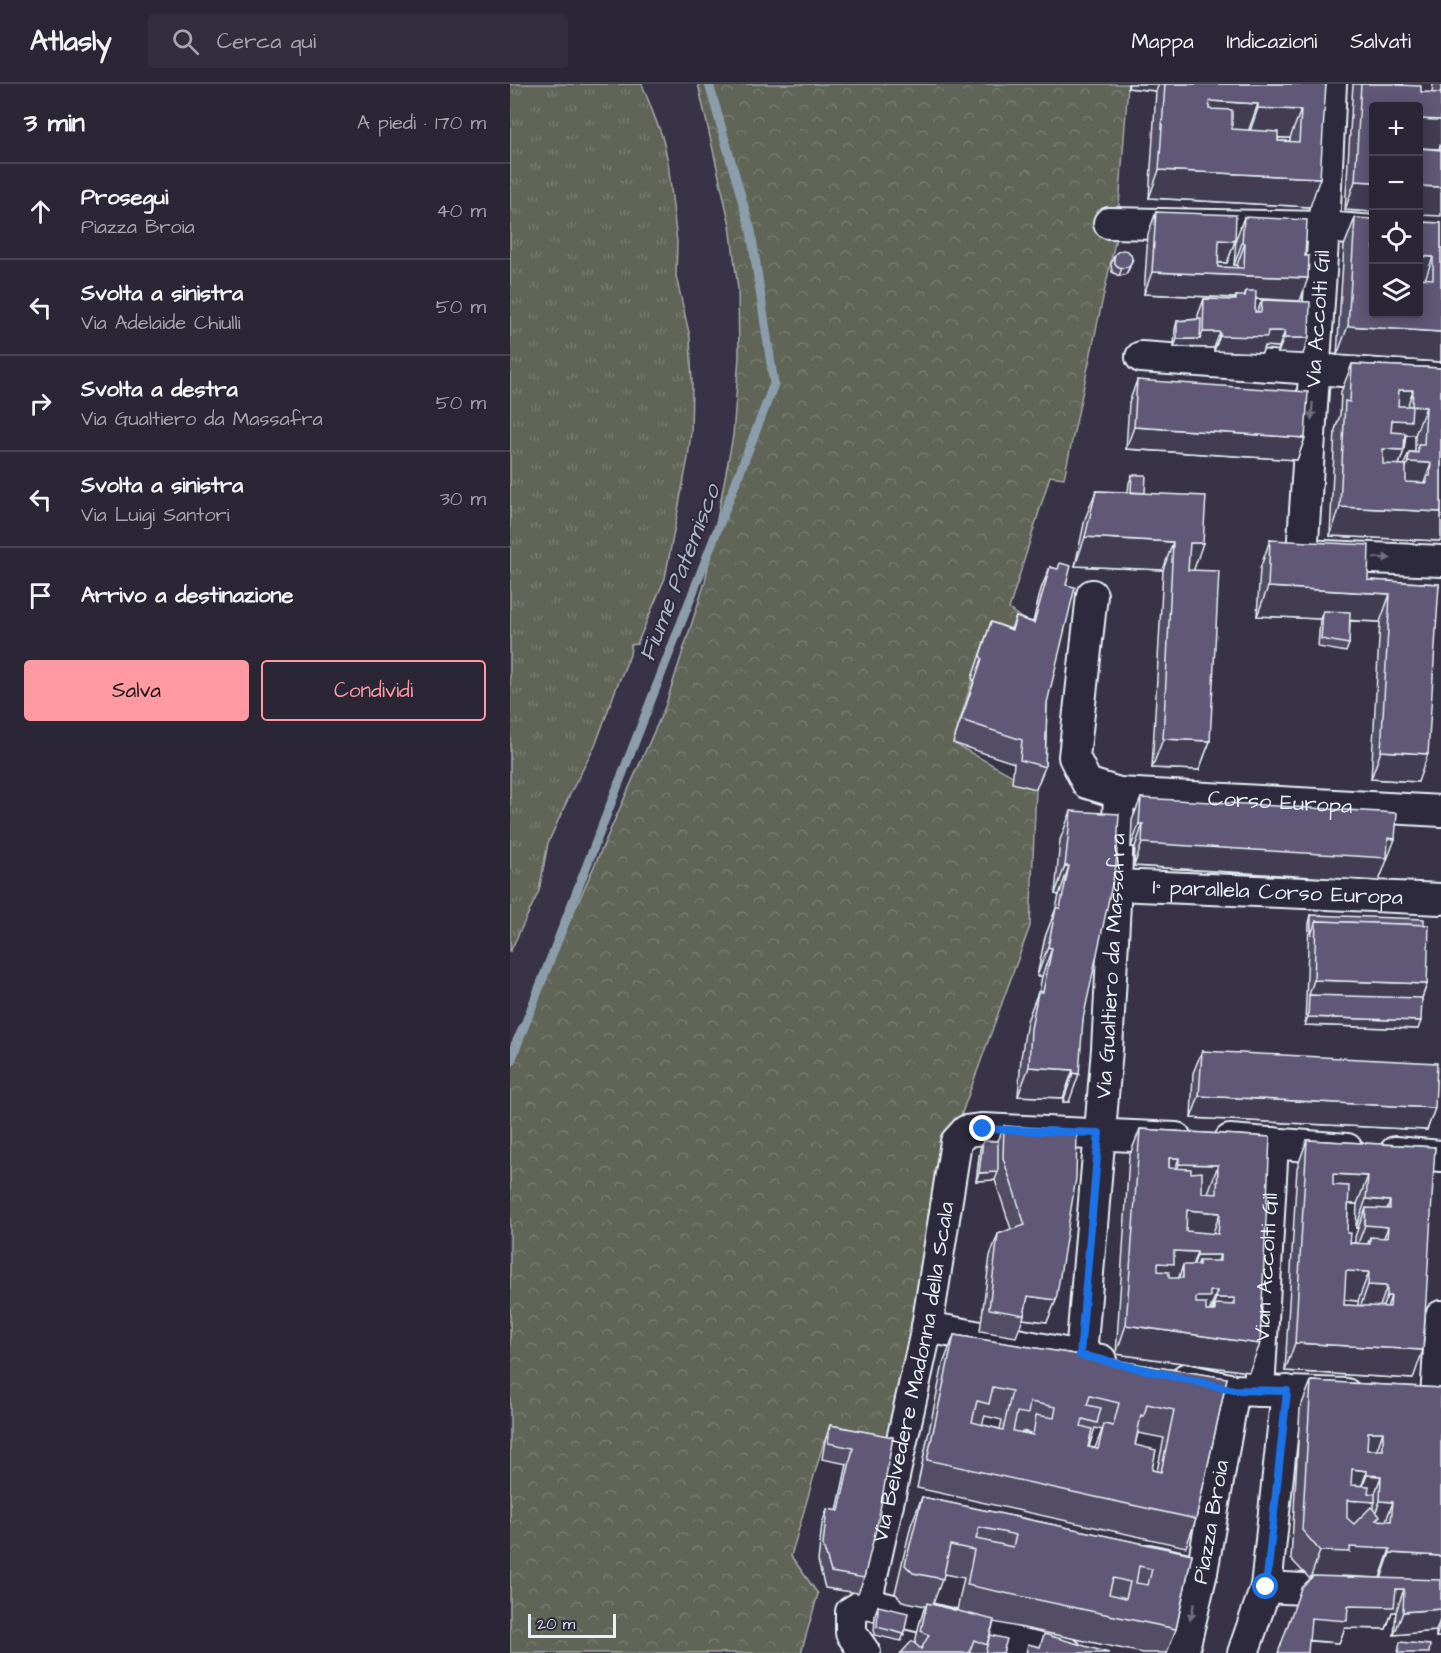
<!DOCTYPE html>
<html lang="it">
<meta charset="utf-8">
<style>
:root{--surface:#2b2636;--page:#332e3e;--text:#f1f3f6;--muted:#a6a5ad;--line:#474351;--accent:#ff9aa2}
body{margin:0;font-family:"Architects Daughter",sans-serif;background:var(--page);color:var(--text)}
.controls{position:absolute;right:18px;top:18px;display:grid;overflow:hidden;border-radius:6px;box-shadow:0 3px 15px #0003}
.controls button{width:54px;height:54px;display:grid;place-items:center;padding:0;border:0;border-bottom:2px solid var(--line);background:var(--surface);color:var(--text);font:30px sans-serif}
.scale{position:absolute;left:18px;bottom:15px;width:88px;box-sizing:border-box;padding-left:6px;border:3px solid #e8f1f8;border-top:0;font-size:16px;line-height:21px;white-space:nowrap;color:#e8f1f8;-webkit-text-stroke:4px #2f2a3d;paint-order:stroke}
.stop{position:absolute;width:18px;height:18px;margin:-14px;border:4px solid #1a73e8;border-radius:50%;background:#fff}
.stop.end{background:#1a73e8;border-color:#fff;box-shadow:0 2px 6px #0008}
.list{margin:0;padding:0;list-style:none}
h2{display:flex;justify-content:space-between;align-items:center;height:78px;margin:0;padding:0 24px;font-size:26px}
h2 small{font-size:20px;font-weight:400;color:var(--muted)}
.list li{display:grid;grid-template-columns:39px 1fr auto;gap:18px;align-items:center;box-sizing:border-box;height:96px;padding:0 24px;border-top:2px solid var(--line)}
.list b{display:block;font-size:22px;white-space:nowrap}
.list p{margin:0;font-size:20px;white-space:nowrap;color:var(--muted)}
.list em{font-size:20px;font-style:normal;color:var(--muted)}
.actions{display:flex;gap:12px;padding:18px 24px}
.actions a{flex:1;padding:14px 0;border:2px solid var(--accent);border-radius:6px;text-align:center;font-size:21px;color:var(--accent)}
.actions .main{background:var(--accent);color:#111}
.icon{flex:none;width:33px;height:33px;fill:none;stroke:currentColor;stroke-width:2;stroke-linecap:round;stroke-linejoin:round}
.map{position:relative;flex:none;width:931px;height:1569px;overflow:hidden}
header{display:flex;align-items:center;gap:36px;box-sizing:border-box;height:84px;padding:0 30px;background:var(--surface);border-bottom:2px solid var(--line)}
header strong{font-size:28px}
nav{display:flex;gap:33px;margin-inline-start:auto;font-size:21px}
.search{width:420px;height:54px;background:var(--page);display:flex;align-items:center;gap:15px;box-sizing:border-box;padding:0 21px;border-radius:6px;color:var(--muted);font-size:22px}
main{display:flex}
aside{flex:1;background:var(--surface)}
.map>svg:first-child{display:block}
.grass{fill:url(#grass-tufts);stroke:#a4aba8;stroke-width:1.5}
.forest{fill:url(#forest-crowns);stroke:#a4aba8;stroke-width:1.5}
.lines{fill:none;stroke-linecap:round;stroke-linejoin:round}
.stream{stroke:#8b9cab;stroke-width:9}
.street-casing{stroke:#e8f1f8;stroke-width:34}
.street{stroke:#2f2a3d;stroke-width:30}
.wall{fill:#534d65;stroke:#e8f1f8;stroke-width:1.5;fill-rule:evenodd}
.shaded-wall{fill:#433e53;stroke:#e8f1f8;stroke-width:1.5}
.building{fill:#605976;stroke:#e8f1f8;stroke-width:1.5;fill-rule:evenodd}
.oneway{fill:#70707e}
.route{stroke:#1a73e8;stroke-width:8}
.labels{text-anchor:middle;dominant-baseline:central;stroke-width:4.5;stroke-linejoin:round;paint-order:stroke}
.street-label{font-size:22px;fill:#e8f1f8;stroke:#2f2a3d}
.water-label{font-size:24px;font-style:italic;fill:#aab9c5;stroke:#2f2a3d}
</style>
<header>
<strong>Atlasly</strong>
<div class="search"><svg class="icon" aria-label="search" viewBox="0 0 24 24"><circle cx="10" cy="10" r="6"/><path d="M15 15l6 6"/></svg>Cerca qui</div>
<nav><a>Mappa</a><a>Indicazioni</a><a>Salvati</a></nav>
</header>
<main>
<aside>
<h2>3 min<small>A piedi · 170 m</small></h2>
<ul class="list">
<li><svg class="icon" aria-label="ahead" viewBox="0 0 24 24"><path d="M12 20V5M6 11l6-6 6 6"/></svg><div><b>Prosegui</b><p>Piazza Broia</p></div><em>40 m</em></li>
<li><svg class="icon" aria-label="left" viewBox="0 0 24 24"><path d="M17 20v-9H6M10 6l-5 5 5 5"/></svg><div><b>Svolta a sinistra</b><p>Via Adelaide Chiulli</p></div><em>50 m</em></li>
<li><svg class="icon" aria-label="right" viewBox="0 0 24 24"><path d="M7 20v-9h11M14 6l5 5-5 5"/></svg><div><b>Svolta a destra</b><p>Via Gualtiero da Massafra</p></div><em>50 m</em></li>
<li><svg class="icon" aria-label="left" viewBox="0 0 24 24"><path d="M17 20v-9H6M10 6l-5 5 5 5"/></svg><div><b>Svolta a sinistra</b><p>Via Luigi Santori</p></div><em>30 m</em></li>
<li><svg class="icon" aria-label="arrive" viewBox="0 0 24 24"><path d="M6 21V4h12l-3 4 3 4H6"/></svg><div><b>Arrivo a destinazione</b></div></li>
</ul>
<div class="actions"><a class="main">Salva</a><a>Condividi</a></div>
</aside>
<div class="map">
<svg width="931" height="1569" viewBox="0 0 931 1569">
<defs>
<pattern id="grass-tufts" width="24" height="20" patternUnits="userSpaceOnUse" patternTransform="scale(1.5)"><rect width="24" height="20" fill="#616558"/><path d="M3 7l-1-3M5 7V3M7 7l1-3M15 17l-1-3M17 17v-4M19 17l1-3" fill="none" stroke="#787c71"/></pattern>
<pattern id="forest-crowns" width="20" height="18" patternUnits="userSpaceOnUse" patternTransform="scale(1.5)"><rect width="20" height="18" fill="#616558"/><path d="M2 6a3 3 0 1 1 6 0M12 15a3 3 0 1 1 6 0" fill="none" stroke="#787c71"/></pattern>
</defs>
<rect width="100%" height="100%" fill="#393348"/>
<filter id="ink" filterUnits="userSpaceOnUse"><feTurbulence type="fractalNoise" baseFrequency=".0167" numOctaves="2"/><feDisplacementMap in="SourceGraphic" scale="12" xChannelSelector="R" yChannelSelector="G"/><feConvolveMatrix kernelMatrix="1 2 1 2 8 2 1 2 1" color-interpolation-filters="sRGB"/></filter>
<g filter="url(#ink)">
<path class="grass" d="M0,0H132L152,52L158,78L167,158L166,192L180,253L182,300L181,348L178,374L155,494L127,560L121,561L120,571L107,602L85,662L62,706L38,759L29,807L0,868Z"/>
<path class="forest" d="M188,0H618L607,149L554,394L540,392L499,525L522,542L473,561L443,659L526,705L520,842L437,1070L377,1368L314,1357L281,1472L308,1510L291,1569H0V963L49,861L155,623L195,498L223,352L229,272L228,205L220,141Z"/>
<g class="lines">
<path class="stream" d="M0,979L264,300L241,147L199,0"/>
<g class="street-casing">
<g id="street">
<path d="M821,0L814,143L792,471L931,477"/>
<path d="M599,139L814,143L864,147"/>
<path d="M631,273L931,294"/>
<path id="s1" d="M582,511L564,673L577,699L609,709L931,727"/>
<path id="s2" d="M606,801L931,815"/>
<path d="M720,1056L837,1065"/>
<path d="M885,1068L931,1072"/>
<path d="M417,1243L591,1276"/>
<path id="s3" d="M571,1271L597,965L606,801L609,709"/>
<path d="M676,1295L724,1306L836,1310"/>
<path id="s4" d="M749,1307L763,1059"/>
<path d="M926,1315L931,1232"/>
<path d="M639,1476L692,1488"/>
<path d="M756,1503L831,1507"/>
<path id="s5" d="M356,1519L417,1243L446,1058L456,1047L473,1045L666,1054"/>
<path d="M359,1520L557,1569"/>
<path d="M355,1569L341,1549V1528L356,1519"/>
<path id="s6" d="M673,1569L692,1488L724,1306"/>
<path d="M733,1569L756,1503L777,1307"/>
</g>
</g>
<use href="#street" class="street"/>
</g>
<g class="wall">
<path d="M618,0H816L800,123L639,114L646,7L618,4ZM768,54H780V57H768Z"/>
<path d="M843,0H893V1L911,8L922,9L923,0H931V132L929,65L909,64L864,128L835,126Z"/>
<path d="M646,128L725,157L717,179H708V183L727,184V181H724L726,155L734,133L790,217L745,215V228H747L752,216L793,270L768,269L769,263L754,262L752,269L704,267V264L664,263L665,245L667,237L688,235V231L694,215L724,216L725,214L634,210L638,150Z"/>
<path d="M845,134L864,230H909V138L931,139V278L827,271L834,162Z"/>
<path d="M604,172L620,183L616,190L609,192L602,188L601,180Z"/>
<path d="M842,280L931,284V457L820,452L825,346L830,331L831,308ZM896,351H905V368H899L894,381H889L894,366Z"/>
<path d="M627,296L795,354L787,376L616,365L619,319Z"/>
<path d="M622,391L635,409L683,486L700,657L689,686L642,684L653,486L565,482L575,435L586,407L618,408L619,399Z"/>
<path d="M760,456L858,496L929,500L908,698L861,695L870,538L840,537L839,560L836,568L808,563L810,535L747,532L750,485Z"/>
<path d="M540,483L556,501L537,619L535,683L526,705L502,699L504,679L443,659L464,597L462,594L481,538L501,545L506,533L523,538L531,505Z"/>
<path d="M631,714L877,777H876L869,797L624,782L625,763H621L622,736Z"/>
<path d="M561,727L573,935L559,1018H553V1014L508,1012L511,974L517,937L528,908H529L532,892H527L535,853L546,824L549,811L545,810L550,756Z"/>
<path d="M801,831L917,900L912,914L908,945L795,941L799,839Z"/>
<path d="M692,967L925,1024L917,1046L681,1034L683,989Z"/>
<path d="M494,1042L546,1216L537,1238L513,1235L506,1253L470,1247L480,1172L488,1150L501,1145L485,1096L466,1097L470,1065L473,1057H488Z"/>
<path d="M630,1045L760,1053L739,1288L606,1270L619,1073Z"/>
<path d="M797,1056L925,1063L903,1295L775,1287L787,1084ZM838,1120H847L846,1144H848L845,1153V1159H840L837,1149ZM834,1216L848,1217V1222L834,1221Z"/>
<path d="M444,1251L717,1294L686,1435L676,1463L407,1404L433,1280ZM475,1332L492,1336L490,1345L472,1341ZM585,1344L592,1346L585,1364L579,1363ZM512,1347L520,1349L519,1350L511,1349ZM628,1349L654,1354L647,1387L642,1386L625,1361Z"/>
<path d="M801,1297L931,1304V1553H926V1547L884,1551L886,1528H882L876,1545L835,1544L829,1559L799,1557L800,1495L781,1475L790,1325ZM831,1492L870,1494L831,1493Z"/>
<path d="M320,1341L383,1353L354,1494L348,1509L315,1504L308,1477L312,1440L317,1425L327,1427L337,1380L312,1375L315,1357Z"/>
<path d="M412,1413L682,1470L666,1545L657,1569H633L484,1538L480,1551L493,1569H391L405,1559L409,1541L415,1522L392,1517L385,1509L401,1441ZM434,1490L454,1494L447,1526L423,1520Z"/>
<path d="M368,1522L394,1550L391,1557L364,1551L365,1530Z"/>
</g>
<g class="shaded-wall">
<path d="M619,0H649L646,7L618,4Z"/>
<path d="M700,17L748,20L738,48L689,46Z"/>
<path d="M748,24L791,26L780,54L738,53Z"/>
<path d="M909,35L931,36V59L929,65L909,64Z"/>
<path d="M649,86L810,94L800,123L639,114Z"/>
<path d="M845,97L864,98V128L835,126Z"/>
<path d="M909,102L931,103V132L909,131Z"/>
<path d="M709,156L725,157L717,179L701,178Z"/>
<path d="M732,159H735L727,181H724Z"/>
<path d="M909,172L923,173L913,201H909Z"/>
<path d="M623,175L616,190L609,192L612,184Z"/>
<path d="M642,188L798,194L790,217L734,214L736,207L733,214L726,212L725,214L634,210Z"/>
<path d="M838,242L931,248V278L827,271Z"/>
<path d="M758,247H775L769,263L754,262L752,269L704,267L710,252Z"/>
<path d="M693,248H710L704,264L664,263L667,255H690Z"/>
<path d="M774,254H799L793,270L768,269Z"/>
<path d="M889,306H903L893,335L879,334Z"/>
<path d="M902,322L916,323L905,351H896L890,365L871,364L882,336Z"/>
<path d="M624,343L795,354L787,376L616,365Z"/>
<path d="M873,365L894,366L884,395L863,394Z"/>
<path d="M898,378L921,379L911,408L888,407Z"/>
<path d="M830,423L931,428V457L820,452Z"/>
<path d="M575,453L663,458L653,486L565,482Z"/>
<path d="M680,459H693L683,488L669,487Z"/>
<path d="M758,503L880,510L870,538L812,535L813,527L810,535L747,532Z"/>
<path d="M653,655L700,657L689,686L642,684Z"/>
<path d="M871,667L918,670L908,698L861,695Z"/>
<path d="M629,740H633L625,763H621Z"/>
<path d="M878,754L885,755L869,797L624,782L632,759Z"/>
<path d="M555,782H559L549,811L545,810Z"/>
<path d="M538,863L542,864L532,892H527Z"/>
<path d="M804,896L917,900L909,922L799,911Z"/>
<path d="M798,933L911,937L908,945L795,941Z"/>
<path d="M519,983L563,986L553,1014L508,1012Z"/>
<path d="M563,989L569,990L559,1018H553Z"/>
<path d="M689,1012L925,1024L917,1046L681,1034Z"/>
<path d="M659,1074H669L659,1103Z"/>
<path d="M669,1080L708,1081L698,1109L659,1108Z"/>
<path d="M488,1088L485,1096L466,1097L469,1089Z"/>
<path d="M823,1090L858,1092L847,1120L813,1119Z"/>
<path d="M856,1115L880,1117L871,1142L878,1143L867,1171L860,1160V1153L854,1171L844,1170L855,1141L856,1124L848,1144H846Z"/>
<path d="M677,1126L710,1129L700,1157L667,1154Z"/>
<path d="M664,1167L687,1168L677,1196L673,1194V1181L668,1196L638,1208L648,1179Z"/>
<path d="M687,1171H710L700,1200L689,1181V1177L680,1200H677Z"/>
<path d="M836,1187L859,1188L848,1217L826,1215Z"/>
<path d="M858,1201L877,1202L867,1231L848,1230Z"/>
<path d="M700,1207H707L696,1236L675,1241L686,1213Z"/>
<path d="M518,1212L546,1216L537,1238L513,1235Z"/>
<path d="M877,1212H881L871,1240H866Z"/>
<path d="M706,1214H725L714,1243L705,1227V1220L697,1243L696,1242Z"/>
<path d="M616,1241L750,1260L739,1288L606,1270Z"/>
<path d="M785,1259L913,1266L903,1295L775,1287Z"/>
<path d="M858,1348H873L863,1377L848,1376Z"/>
<path d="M842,1385L857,1387L847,1415L832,1414Z"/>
<path d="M857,1391L871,1392L862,1418H865L854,1447L827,1445L837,1416L847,1417Z"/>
<path d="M870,1417L883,1418L872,1447L880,1465L870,1494L831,1492L829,1497L800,1495L810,1467L840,1463L859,1446Z"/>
<path d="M880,1469L931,1472V1501L870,1498Z"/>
<path d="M886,1505H894L886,1528H882L876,1545L835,1544L829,1559L793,1556L801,1534Z"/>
<path d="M931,1525V1533L926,1547L884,1551L893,1528Z"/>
<path d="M931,1538V1553H926Z"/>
</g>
<g class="building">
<path d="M655,0H816L810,94L649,86ZM700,17L748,20V24L791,26L789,58L768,57V48L722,45V26L699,25Z"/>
<path d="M851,0H887V1L911,2V8L931,9V7V36L909,35V22H864V98L845,97Z"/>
<path d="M909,64L931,66V103L909,102Z"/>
<path d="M646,128L726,131L725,157L709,156L708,183L734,184L735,159H732L734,133L797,136L795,172H799L798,194L642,188Z"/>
<path d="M845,134L864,135V230H909V194L923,195V173L909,172V138L931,139V248L838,242Z"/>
<circle cx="613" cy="175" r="9"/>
<path d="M736,207H746L745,228H751L752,216L800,218L799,254H774L775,247H758L757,253L710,252V248H693L694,215L726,216V212H735Z"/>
<path d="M691,235L690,255H667V237Z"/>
<path d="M842,280L931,284V428L830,423L835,317L840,318ZM889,306H903L902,322L916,323L914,361H908V369L899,368L898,378L921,379L920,392H917V399L896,398V381L873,380V365L894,366L895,349L881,348L882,336L901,337L902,322H888Z"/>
<path d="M627,296L798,308L795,354L624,343Z"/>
<path d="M622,391H636L635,409L621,408Z"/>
<path d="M586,407L696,412L693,459H680L678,486L709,487L700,657L653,655L663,458L575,453Z"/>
<path d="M760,456L859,461L858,496L929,500L918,670L871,667L880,510L758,503Z"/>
<path d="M550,479L561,482L556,501L565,503L537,619L535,683L510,676L512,656L451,636L472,575L470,571L481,538L502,546L506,533L524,539L540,483L548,485Z"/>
<path d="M813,527L840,528L839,560L811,555Z"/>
<path d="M631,714L887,729L885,755L878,754L877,774L632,759L633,740H629Z"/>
<path d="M561,727L609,730L606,782L573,935L569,990L563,989V986L519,983L521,945L528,908H533L542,864L538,863L546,824H550L559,782H555Z"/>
<path d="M801,831L914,835V841L806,837L801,851Z"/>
<path d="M806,837L919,841L917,900L804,896Z"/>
<path d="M799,911L912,914L911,937L798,933Z"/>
<path d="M692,967L927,979L925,1024L689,1012Z"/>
<path d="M494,1042L567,1047L566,1094L546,1216L518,1212L514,1231L479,1225L488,1150L515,1141L493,1074Z"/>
<path d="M630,1045L760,1053L750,1260L616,1241ZM659,1074H669V1080L708,1081L707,1110L692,1109V1088L681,1089V1085L659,1084ZM677,1126L710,1129L708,1150L676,1147ZM664,1167L687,1168V1171H710V1177H689V1181H673V1194H659V1188L648,1187V1179L664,1180ZM700,1207H707L706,1214H725V1221L705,1220V1227H696V1219H686V1213H700Z"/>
<path d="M797,1056L925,1063L913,1266L785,1259ZM823,1090L858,1092L856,1115L880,1117V1125L856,1124L855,1141L878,1143L877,1154L860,1153V1160L840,1159L841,1149H837L839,1102L823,1101ZM836,1187L859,1188L858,1201L877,1202V1212H881L880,1223L834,1221Z"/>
<path d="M473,1057H488V1088L469,1089Z"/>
<path d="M444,1251L717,1294L686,1435L417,1376ZM483,1303L502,1307L493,1346L462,1338L467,1317L479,1320ZM580,1312L609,1319L603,1342L594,1340L588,1365L578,1363L582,1345L571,1342L573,1335L587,1339L591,1324L577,1321ZM520,1318L546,1323L544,1334L526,1331L523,1351L503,1347L507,1328L518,1330ZM637,1320L664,1326L651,1388L642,1386L646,1366L625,1361L631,1331L634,1332Z"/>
<path d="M801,1297L931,1304V1472L880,1469V1465L840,1463V1468L810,1467L792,1446ZM858,1348H873V1366H857ZM842,1385L857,1387V1391L871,1392L870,1417L883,1418L881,1437L866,1436L870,1432L861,1423L844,1440L837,1434V1416L865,1418V1410L858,1409L859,1402L841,1401Z"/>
<path d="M320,1341L383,1353L368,1437L354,1494L321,1488L313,1461L317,1425L329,1427L343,1364L318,1359Z"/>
<path d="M412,1413L682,1470L666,1545L457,1501L464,1466L440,1461L433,1495L403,1489L395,1481ZM469,1443L506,1451L503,1463L466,1455ZM629,1482L642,1485L638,1501L626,1499ZM603,1494L620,1498L616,1514L599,1510Z"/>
<path d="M803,1492L931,1496V1525L893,1528L894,1505H886L884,1523L838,1522L837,1537L801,1534L798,1569H768L791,1504Z"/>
<path d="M417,1519L484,1536L477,1561L464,1556L459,1569H391L402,1557L411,1565L419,1551L411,1547Z"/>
<path d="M368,1522L398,1529L394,1550L367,1543Z"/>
<path d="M534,1550L599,1569H516L518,1560L530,1563Z"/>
<path d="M480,1551L497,1555L493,1569H475Z"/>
<path d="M890,1558L920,1561L919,1569H888Z"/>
</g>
<defs><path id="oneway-solid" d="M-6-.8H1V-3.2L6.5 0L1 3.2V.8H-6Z" transform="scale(1.5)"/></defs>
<g class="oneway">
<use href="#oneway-solid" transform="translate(802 327) rotate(94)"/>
<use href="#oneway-solid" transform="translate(872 474) rotate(3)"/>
<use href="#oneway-solid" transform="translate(682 1528) rotate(103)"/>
</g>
</g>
<g class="lines" filter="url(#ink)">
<path class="route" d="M473,1045L589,1049L570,1271L724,1306L777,1307L756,1503"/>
</g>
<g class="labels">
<g class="street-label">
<text transform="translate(808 235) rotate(-86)">Via Accolti Gil</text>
<text stroke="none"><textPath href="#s1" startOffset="387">Corso Europa</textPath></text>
<text stroke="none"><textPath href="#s2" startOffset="162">I° parallela Corso Europa</textPath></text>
<text stroke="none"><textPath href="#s3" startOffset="390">Via Gualtiero da Massafra</textPath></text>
<text stroke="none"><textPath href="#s4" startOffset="124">Vian Accolti Gil</textPath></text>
<text stroke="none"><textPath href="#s5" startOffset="236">Via Belvedere Madonna della Scala</textPath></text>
<text stroke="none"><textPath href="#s6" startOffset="134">Piazza Broia</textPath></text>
</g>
<g class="water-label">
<text transform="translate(170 489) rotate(-69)">Fiume Patemisco</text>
</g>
</g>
</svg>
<div class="controls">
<button>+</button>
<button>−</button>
<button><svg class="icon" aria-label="locate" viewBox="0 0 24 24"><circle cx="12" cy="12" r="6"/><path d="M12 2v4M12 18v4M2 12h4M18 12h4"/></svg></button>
<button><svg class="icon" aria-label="layers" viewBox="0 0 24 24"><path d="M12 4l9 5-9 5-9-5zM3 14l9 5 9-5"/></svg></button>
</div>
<div class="scale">20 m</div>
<div class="stop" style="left:756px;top:1503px"></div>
<div class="stop end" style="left:473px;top:1045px"></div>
</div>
</main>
